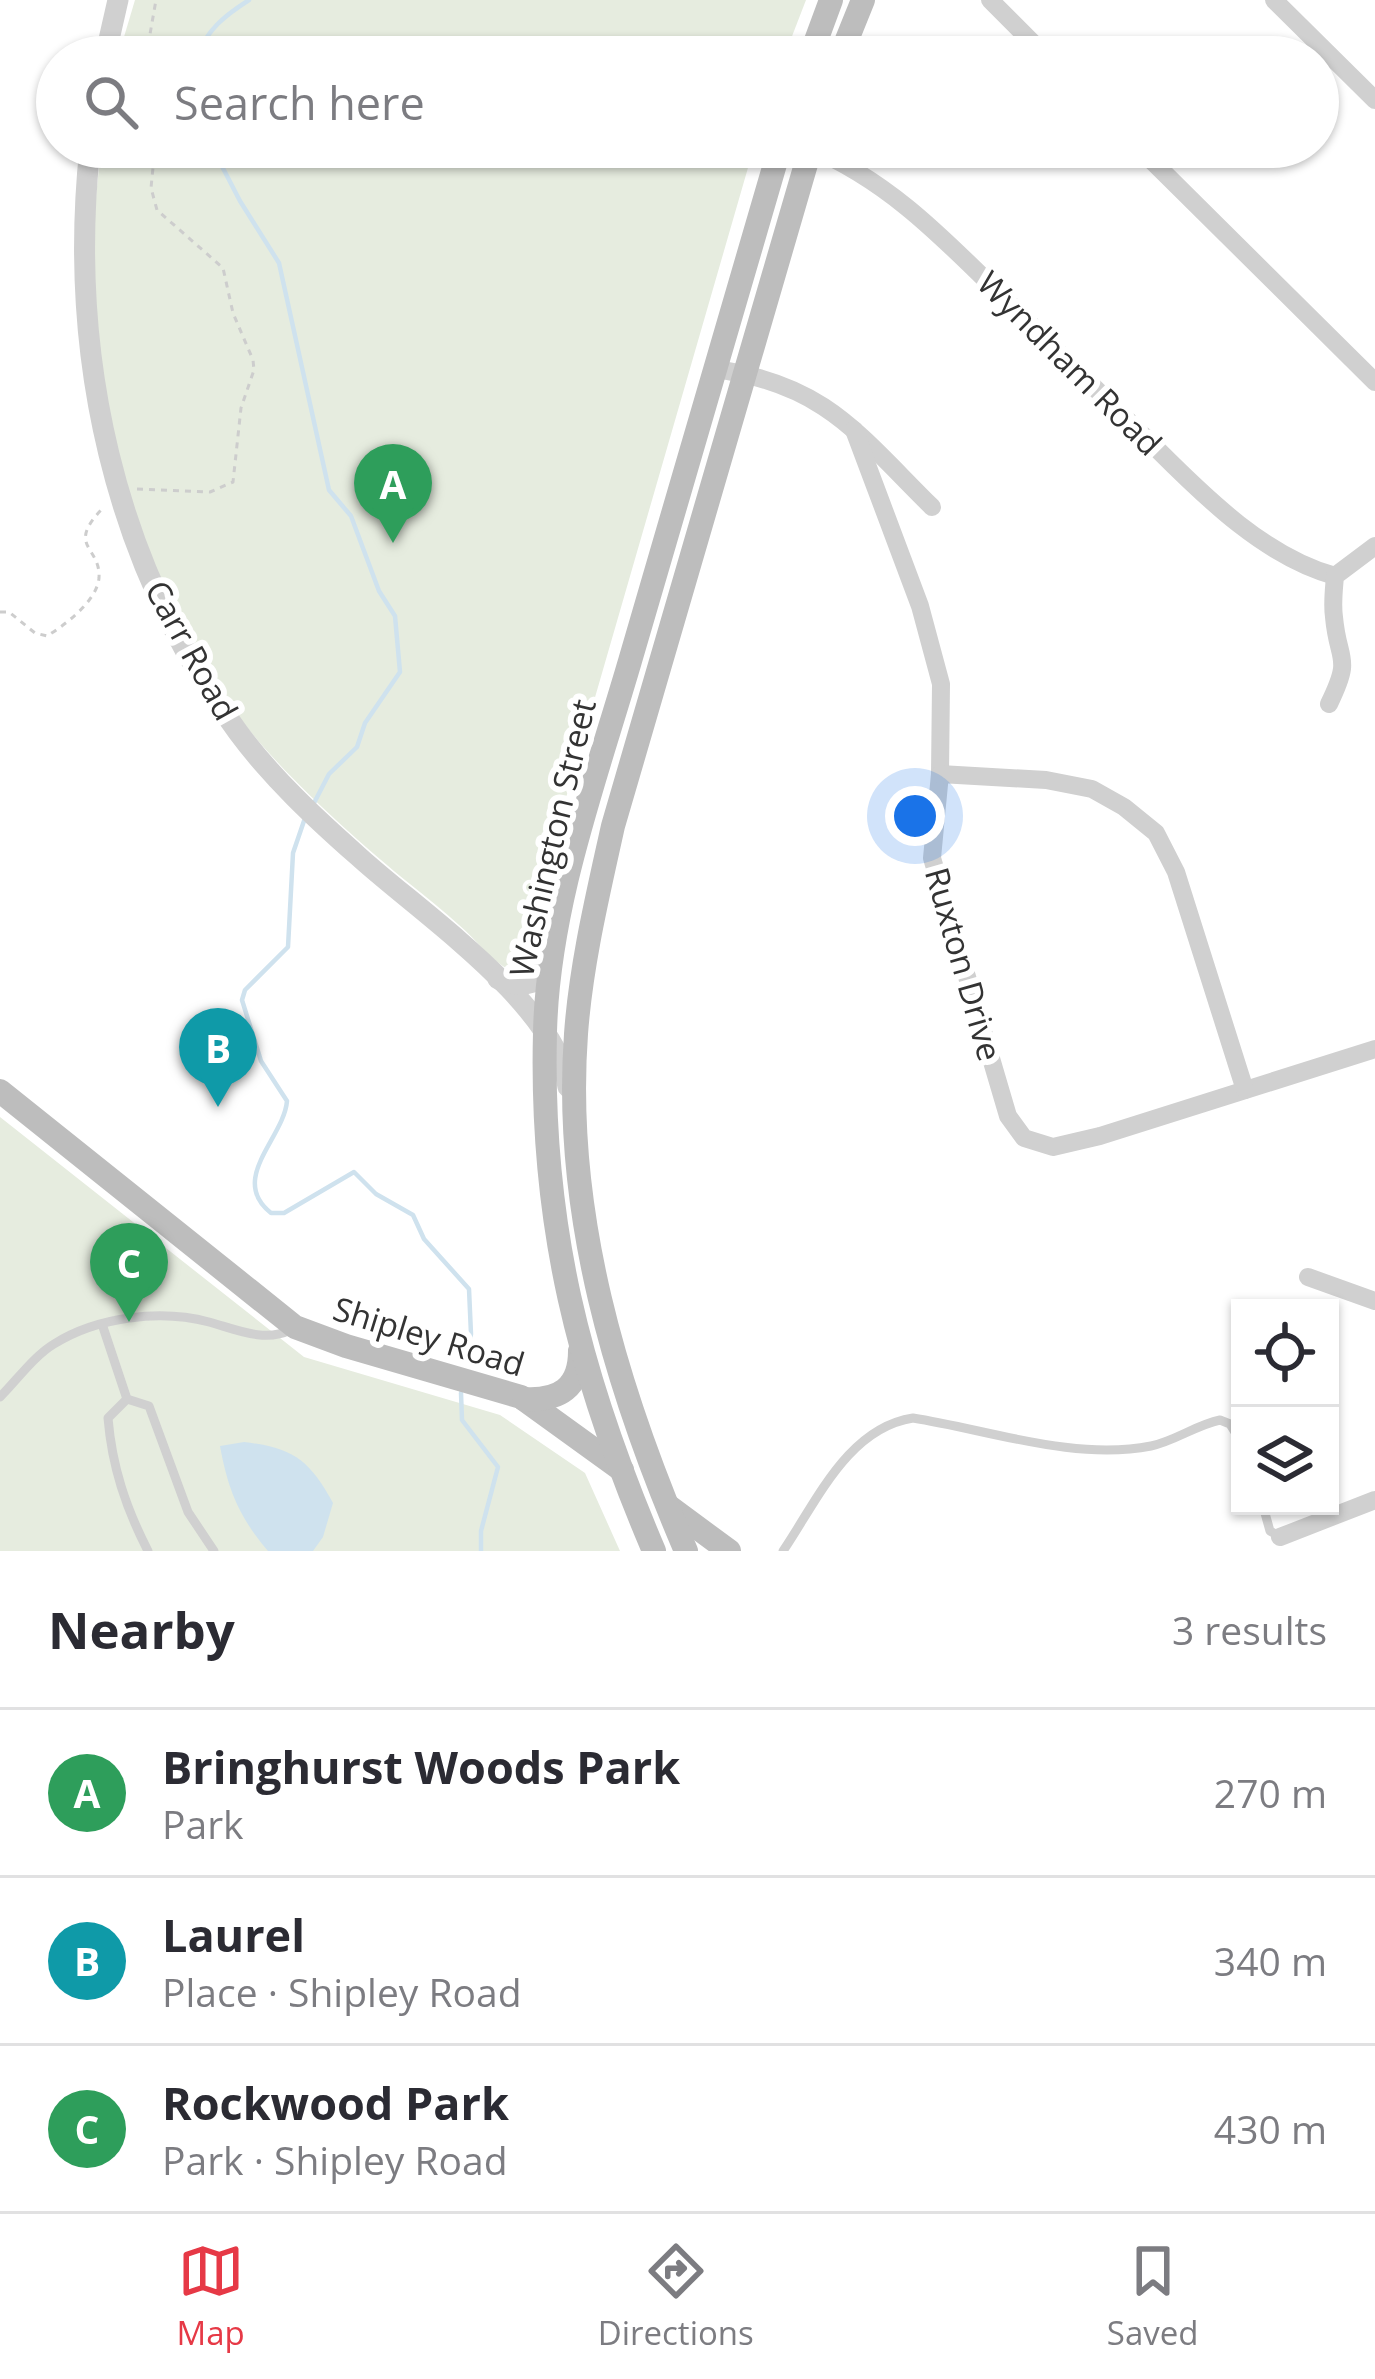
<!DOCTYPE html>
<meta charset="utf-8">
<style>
:root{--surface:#fff;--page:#f2f2f3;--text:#2b2b33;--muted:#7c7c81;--line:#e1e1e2;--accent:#e63946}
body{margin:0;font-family:"Open Sans",sans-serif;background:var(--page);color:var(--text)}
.controls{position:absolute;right:36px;bottom:36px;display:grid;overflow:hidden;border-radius:0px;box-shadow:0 3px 9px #0004}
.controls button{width:108px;height:108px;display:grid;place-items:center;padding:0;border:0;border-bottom:3px solid var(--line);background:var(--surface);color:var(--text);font:60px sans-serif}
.you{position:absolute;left:915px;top:816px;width:42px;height:42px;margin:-30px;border:9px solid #fff;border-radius:50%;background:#1a73e8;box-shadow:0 0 0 18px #1a73e833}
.badge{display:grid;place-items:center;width:78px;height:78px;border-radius:50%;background:var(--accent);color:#fff;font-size:39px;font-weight:700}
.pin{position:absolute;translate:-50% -99px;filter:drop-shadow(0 3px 6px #0008)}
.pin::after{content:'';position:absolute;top:63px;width:42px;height:36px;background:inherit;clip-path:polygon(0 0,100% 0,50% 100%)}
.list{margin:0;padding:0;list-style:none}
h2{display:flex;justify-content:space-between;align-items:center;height:156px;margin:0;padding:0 48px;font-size:51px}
h2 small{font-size:39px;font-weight:400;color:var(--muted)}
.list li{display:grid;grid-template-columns:78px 1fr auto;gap:36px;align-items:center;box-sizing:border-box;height:168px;padding:0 48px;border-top:3px solid var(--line)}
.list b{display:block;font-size:45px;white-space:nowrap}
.list p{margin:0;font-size:39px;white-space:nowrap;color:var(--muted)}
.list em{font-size:39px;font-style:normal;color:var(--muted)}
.icon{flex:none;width:66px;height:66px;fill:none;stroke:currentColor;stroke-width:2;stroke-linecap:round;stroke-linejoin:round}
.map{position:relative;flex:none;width:1375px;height:1551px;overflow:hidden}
.search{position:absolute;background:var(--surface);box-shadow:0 3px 9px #0004;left:36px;right:36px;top:36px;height:132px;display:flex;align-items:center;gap:30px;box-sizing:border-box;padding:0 42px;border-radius:66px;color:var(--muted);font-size:45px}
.sheet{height:660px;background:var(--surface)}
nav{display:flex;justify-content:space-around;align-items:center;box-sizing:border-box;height:168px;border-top:3px solid var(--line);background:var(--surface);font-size:33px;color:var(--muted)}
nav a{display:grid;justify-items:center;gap:6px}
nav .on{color:var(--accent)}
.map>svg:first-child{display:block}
.green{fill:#e6ecdf}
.water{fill:#cfe2ee}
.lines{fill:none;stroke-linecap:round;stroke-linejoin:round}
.stream{stroke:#cfe2ee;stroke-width:4.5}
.path{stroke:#cdcdcd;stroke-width:3;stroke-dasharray:6 6;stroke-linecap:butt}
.service{stroke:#d0d0d0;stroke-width:9}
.minor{stroke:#d0d0d0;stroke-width:18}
.tertiary{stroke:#d0d0d0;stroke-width:21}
.secondary{stroke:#bdbdbd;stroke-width:24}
.labels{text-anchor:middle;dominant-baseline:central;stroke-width:12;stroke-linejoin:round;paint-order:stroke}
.street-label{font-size:33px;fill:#333;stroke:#fff}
</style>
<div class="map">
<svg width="1375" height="1551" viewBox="0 0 1375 1551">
<rect width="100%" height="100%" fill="#fff"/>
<g class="green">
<path d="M135,0H806L784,57H118Z"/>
<path d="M102,147H754L546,867L531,972L522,976C494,966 481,944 459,925C444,911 427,898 410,884C358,842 287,778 246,726C124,572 72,339 102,147Z"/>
<path d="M0,1117L304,1357L500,1415L585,1473L620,1551H0Z"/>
</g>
<path class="water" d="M244,1442C294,1448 309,1460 333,1503L323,1537L313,1551H268C239,1517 228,1490 220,1446Z"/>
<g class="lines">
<g class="stream">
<path d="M196,57C208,29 224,16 249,0"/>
<path d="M212,147L240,201L279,263L329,490L351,516L379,591L395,616L400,672L365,723L357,747L329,774L314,803"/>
<path d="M305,818L293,853L288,947L245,990L242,1000L261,1061L287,1101C284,1138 228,1179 271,1213H284L354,1172L376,1194L413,1215L424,1239L469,1289L471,1334L467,1361"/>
<path d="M461,1393L462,1420L498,1467L481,1531V1551"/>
</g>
<g class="path">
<path d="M146,57L156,0"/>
<path d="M137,489L210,492L233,482L241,408L254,370L253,360L233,313L223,268L157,210L151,188L155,147"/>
<path d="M0,612H9L35,633L47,636C65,625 97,601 99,578C101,546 65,547 103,508"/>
</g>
<g class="service">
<path d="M102,1324L127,1399L149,1406L188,1512L214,1551"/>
<path d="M0,1397C17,1380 34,1356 54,1344C97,1317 160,1309 209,1322C235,1329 265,1343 290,1330"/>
<path d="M127,1399L108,1418C112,1467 126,1508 148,1551"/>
<path d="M1263,1506L1270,1531L1279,1536"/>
<path d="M783,1551C817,1501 848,1428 913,1418C989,1430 1074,1461 1151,1446C1175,1441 1196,1425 1220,1420L1230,1424L1240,1440"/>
</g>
<g class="minor">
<path d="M990,0L1047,57"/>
<path d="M1274,0L1375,100"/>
<path d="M808,147C890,181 946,241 1008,302C1058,352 1108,401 1158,450C1207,499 1266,557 1335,576"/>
<path d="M1138,147L1375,382"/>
<path d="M715,369C825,384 858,434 932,507"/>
<path d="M854,430L920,606L941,684L940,774L932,858L1008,1116L1024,1138L1053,1147L1100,1136L1375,1049"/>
<path d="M1329,704C1353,655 1338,663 1334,617C1332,604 1334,589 1335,576L1375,546"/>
<path d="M940,774L1046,780L1092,789L1124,807L1156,833L1176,872L1245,1090"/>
<path d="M1308,1277L1375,1301"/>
<path d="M1280,1537L1375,1500"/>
</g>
<g class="tertiary">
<path d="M105,57L118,0"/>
<path d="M90,147C68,353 113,564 238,732C272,778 315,818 358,856C418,911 557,1004 568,1087"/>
<path d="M498,979L521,985L533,982L551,954"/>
</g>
<g class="secondary">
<path d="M810,57L831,0"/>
<path d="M840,57L863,0"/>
<path d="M0,1091L295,1327L346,1346L521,1397L622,1470"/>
<path d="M524,1399C559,1401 580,1388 580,1351"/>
<path d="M668,1506L729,1551"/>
<path d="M654,1551C579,1375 540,1225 545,1032C548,906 595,781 630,661C680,490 730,318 780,147"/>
<path d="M686,1551C616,1388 563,1213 576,1034C581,964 598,894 613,826L811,147"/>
</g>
</g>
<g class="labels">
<g class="street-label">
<text transform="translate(1070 363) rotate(45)">Wyndham Road</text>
<text transform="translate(192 650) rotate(61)">Carr Road</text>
<text transform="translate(552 838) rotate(-77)">Washington Street</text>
<text transform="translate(964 964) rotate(74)">Ruxton Drive</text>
<text transform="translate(429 1336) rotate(17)">Shipley Road</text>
</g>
</g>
</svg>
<div class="controls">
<button><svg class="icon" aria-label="locate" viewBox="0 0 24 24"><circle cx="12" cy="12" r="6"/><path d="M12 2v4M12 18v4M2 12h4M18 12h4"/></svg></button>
<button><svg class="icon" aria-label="layers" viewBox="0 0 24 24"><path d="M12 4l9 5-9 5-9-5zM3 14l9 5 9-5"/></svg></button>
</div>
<div class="you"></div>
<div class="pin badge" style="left:393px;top:543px;background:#2e9e5b">A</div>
<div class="pin badge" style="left:218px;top:1107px;background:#0f9aa8">B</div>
<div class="pin badge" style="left:129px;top:1322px;background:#2e9e5b">C</div>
<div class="search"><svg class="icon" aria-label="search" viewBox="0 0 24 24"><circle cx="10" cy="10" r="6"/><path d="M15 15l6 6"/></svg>Search here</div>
</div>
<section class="sheet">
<h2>Nearby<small>3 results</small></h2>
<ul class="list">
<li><span class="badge" style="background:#2e9e5b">A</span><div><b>Bringhurst Woods Park</b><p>Park</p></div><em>270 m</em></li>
<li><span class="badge" style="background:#0f9aa8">B</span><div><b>Laurel</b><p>Place · Shipley Road</p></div><em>340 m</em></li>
<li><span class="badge" style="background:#2e9e5b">C</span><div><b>Rockwood Park</b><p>Park · Shipley Road</p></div><em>430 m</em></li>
</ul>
</section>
<nav>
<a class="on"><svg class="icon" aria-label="map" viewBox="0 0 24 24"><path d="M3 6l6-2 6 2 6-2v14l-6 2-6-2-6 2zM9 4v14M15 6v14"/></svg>Map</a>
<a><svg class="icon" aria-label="directions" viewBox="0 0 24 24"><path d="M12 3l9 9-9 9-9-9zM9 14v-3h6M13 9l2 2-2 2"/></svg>Directions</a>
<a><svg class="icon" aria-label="saved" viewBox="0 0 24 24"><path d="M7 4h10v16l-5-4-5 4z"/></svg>Saved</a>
</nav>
